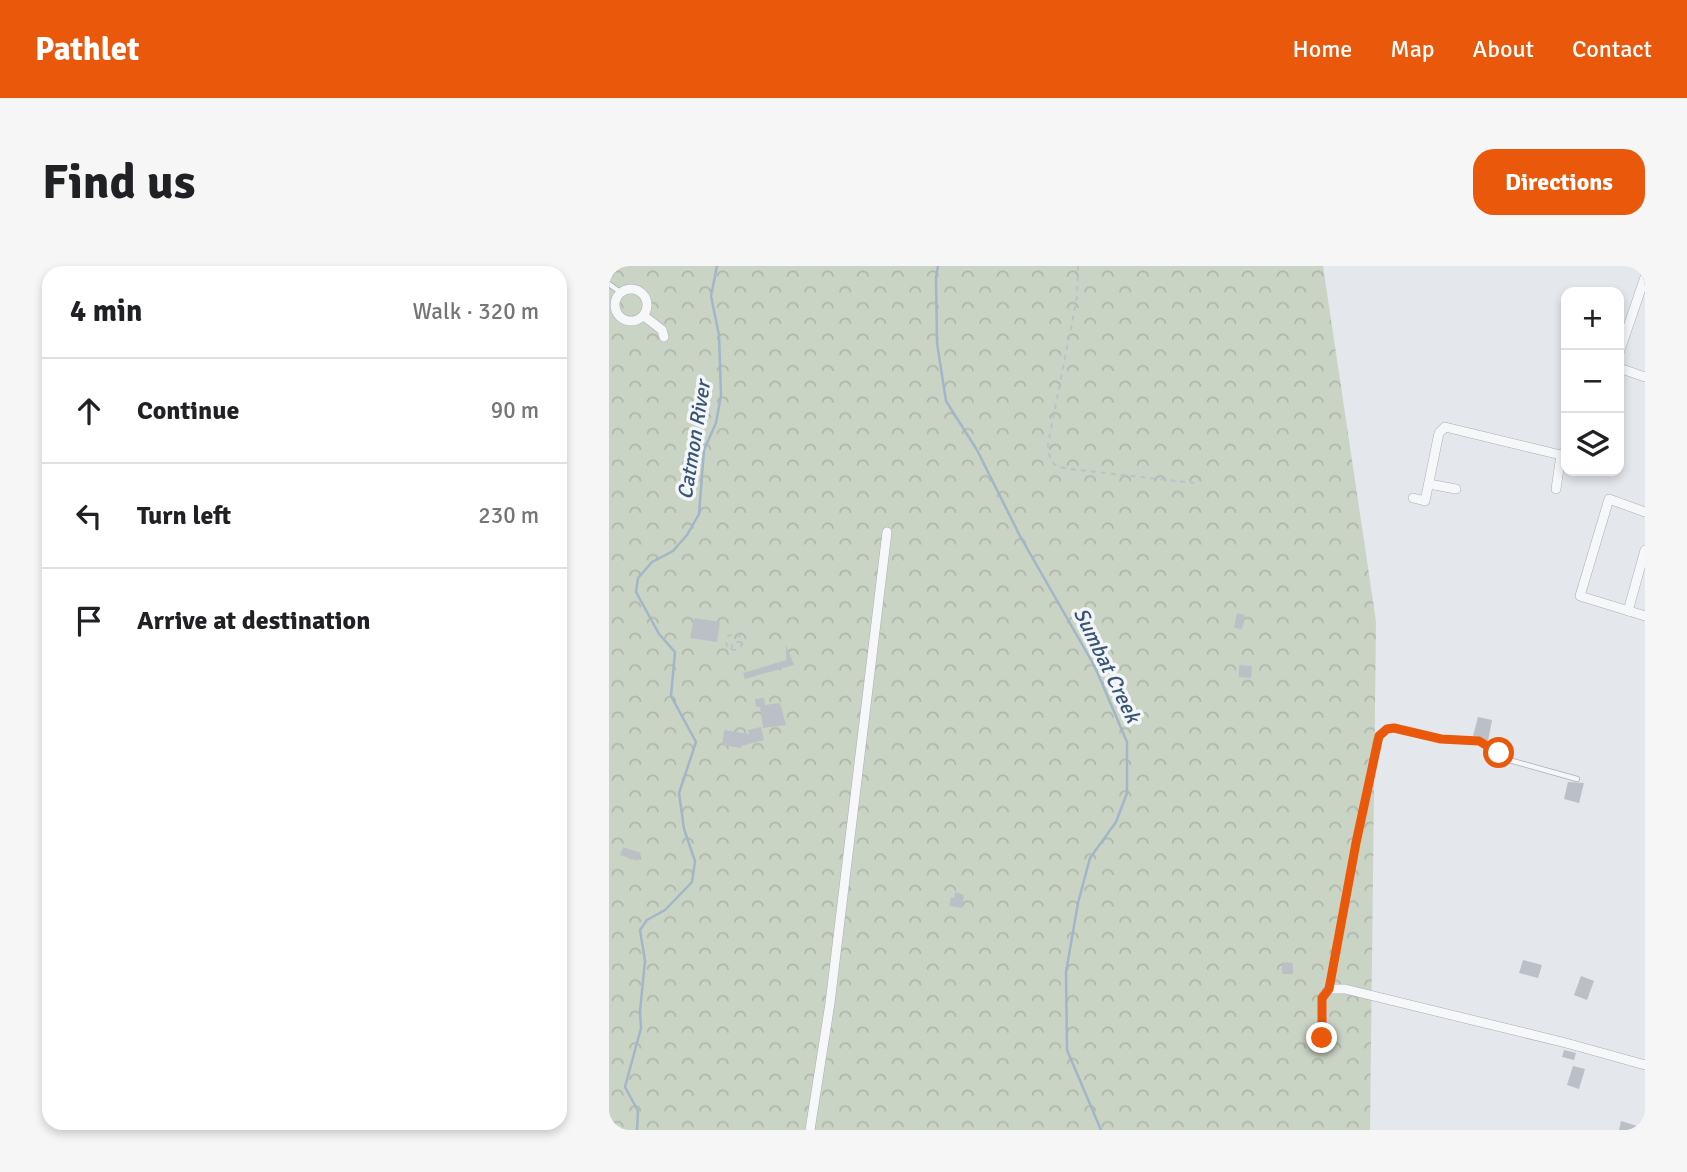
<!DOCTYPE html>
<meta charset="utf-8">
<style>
:root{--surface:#fff;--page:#f6f6f6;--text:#202124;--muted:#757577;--line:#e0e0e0;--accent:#ea580c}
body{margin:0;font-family:Signika,sans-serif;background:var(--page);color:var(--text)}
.controls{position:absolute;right:21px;top:21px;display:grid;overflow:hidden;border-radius:14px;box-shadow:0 4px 10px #0003}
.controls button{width:63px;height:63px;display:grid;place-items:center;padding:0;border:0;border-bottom:2px solid var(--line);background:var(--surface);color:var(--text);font:35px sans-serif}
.stop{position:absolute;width:21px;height:21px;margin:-16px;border:5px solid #ea580c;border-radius:50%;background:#fff}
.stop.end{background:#ea580c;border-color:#fff;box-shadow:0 2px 7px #0008}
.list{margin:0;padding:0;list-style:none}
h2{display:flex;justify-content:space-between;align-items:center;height:91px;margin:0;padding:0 28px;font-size:30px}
h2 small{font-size:23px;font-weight:400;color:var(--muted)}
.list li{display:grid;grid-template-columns:46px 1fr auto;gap:21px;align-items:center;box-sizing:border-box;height:105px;padding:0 28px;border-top:2px solid var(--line)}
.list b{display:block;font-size:26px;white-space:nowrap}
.list em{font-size:23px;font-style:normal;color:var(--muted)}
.icon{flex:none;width:38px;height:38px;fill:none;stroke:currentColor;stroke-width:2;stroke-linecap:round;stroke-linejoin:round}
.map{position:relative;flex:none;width:1036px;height:864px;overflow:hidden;border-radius:21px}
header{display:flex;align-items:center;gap:42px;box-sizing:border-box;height:98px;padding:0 35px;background:var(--accent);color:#fff}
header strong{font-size:33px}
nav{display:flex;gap:38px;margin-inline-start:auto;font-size:24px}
.intro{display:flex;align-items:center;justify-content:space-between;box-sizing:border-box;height:168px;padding:0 42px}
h1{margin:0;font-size:49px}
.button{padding:18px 32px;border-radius:21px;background:var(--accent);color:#fff;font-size:24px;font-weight:700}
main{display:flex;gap:42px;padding:0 42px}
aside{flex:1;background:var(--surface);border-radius:21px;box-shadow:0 4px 10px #0003}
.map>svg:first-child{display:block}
.forest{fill:url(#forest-crowns)}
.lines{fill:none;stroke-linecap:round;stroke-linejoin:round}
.stream{stroke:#a1b6c8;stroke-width:2.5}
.building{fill:#bbc0c7}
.lane-casing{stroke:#a9aeb5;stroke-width:6}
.street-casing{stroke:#a9aeb5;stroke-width:10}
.path{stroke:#bdc1c6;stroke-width:2;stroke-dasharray:5 5;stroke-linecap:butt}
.lane{stroke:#f6f7f9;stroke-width:4.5}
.street{stroke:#f6f7f9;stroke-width:9}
.route{stroke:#ea580c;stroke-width:9}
.labels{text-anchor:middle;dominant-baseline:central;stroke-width:7;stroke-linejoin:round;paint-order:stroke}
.water-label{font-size:21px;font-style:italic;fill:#385574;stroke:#f3f5f8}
</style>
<header>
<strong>Pathlet</strong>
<nav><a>Home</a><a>Map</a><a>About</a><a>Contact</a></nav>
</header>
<div class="intro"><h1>Find us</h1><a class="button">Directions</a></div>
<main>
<aside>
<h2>4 min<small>Walk · 320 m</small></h2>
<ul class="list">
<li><svg class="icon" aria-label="ahead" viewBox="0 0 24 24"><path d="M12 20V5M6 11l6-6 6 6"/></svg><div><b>Continue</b></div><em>90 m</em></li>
<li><svg class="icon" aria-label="left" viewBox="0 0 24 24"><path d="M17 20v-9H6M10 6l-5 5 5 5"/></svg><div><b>Turn left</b></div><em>230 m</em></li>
<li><svg class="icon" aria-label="arrive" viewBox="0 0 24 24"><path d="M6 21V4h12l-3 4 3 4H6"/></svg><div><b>Arrive at destination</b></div></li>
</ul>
</aside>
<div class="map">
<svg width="1036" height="864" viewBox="0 0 1036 864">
<defs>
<pattern id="forest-crowns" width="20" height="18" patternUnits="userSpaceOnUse" patternTransform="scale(1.75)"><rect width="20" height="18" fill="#cad4c5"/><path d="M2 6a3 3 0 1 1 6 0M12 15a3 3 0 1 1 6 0" fill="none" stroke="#aeb7aa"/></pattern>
</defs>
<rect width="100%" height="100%" fill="#e4e7eb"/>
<path class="forest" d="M0,0H714L767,355L761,864H0Z"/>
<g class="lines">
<g class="stream">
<path d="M329,0L327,11L328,77L337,135L368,184L411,270L486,401L518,476V527L507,556L481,592L469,637L457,706L458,784L492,864"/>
<path d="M28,864L29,845L16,821L32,762L31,745L36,695L31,664L38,654L56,644L83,616L86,595L75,563L70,527L87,476L62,430L66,386L50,368L27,326L29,312L43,296L64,285L78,269L90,248L95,184L107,157L112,129L110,69L102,30L108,0"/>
</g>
</g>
<g class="building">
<path d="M628,347L636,349L633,363L625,362Z"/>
<path d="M85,352L111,356L108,376L81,372Z"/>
<path d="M177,379L185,399L136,413L134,407L177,394Z"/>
<path d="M630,399L643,400L642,412L630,411Z"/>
<path d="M155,432L156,439L170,437L172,440L177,459L154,462L151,441H147L146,433Z"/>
<path d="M869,451L883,454L879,475L864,470Z"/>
<path d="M152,461L155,474L132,480V482L113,479L115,464L140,468L139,464Z"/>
<path d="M959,516L975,517L970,537L955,533Z"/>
<path d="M14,581L32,587L29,595L11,589Z"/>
<path d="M346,626L355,629L353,642L340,640L342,631L345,632Z"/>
<path d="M914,694L933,699L929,712L910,707Z"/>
<path d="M673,696L684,697V708H673Z"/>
<path d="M972,710L985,715L978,734L965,729Z"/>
<path d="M955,784L967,787L965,794L953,791Z"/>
<path d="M964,800L976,803L970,823L958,819Z"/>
<path d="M1012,855L1035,862V864H1010Z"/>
</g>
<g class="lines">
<g class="lane-casing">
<g id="lane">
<path d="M0,18L11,26"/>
<path d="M720,722L767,475C771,467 776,461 785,462L832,473L870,475L900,494L968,513"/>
</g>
</g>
<g class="street-casing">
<g id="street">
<circle cx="22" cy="39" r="16"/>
<path d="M35,50L53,64L55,71"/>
<path d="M1010,87L1036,11"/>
<path d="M1010,102L1036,111"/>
<path d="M820,218L847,223"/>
<path d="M947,223L952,189"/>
<path d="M804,232L816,235L830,167L836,161L952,189L957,185"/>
<path d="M1036,246L1000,233L971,330L1036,350"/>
<path d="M1019,345L1036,284"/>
<path d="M713,772V732L720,723H736L957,777L1036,799"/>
<path d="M201,864L221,737L278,266"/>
</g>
</g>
<g class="path">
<path d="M469,0L468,31L439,178C441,197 442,200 461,203L585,217"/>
<circle cx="125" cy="376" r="8"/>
<path d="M122,383L125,376H133"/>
</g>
<use href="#lane" class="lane"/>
<use href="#street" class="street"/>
</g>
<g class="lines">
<path class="route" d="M713,772V732L720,723L747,577L770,470L778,463L785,462L832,473L870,475L890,487"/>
</g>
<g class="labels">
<g class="water-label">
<text transform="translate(85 174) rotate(-81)">Catmon River</text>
<text transform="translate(498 399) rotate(64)">Sumbat Creek</text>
</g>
</g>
</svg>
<div class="controls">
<button>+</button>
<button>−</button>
<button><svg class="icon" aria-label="layers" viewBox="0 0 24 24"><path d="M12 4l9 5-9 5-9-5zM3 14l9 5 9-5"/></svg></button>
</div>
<div class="stop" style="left:890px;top:487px"></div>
<div class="stop end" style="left:713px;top:772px"></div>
</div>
</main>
